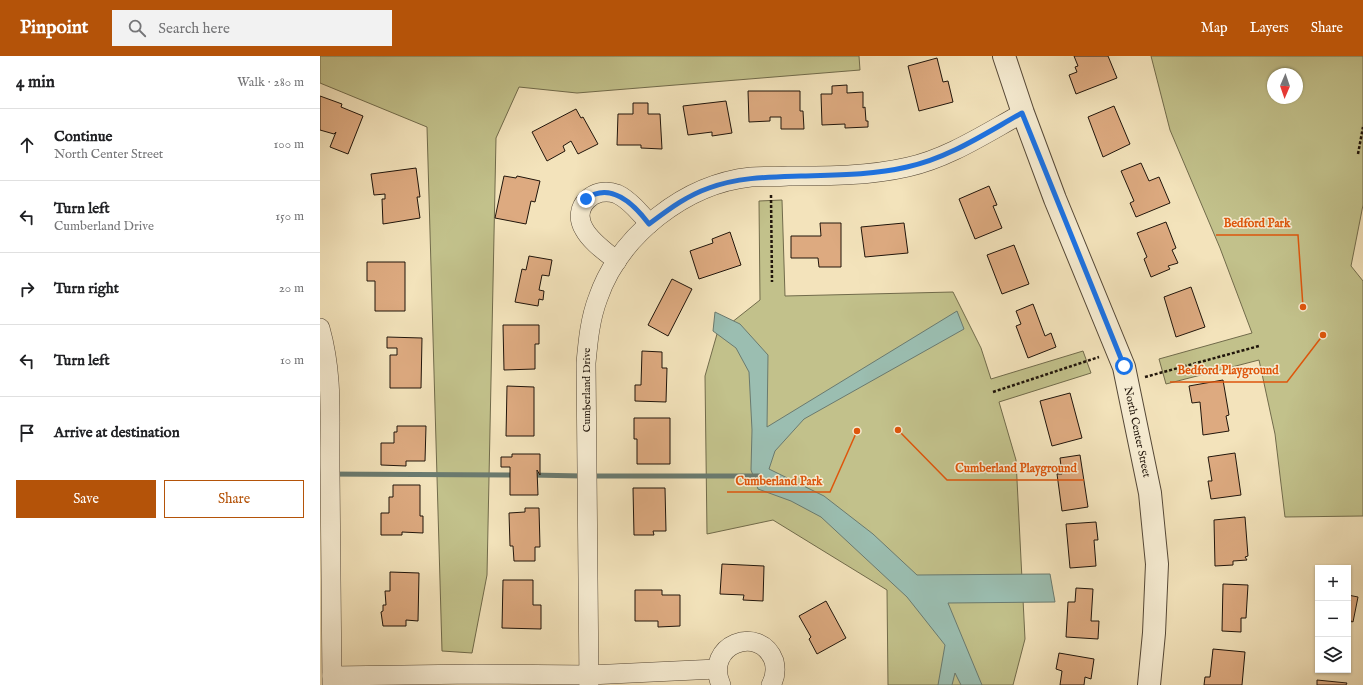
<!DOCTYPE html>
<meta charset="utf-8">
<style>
:root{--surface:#fff;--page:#f2f2f2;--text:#202124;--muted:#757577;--line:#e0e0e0;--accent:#b45309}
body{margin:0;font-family:"IM FELL English",serif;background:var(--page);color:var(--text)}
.controls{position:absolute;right:12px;bottom:12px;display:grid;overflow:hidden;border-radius:0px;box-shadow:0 1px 3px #0004}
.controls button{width:36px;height:36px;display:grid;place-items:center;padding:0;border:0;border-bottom:1px solid var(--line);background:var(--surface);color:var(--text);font:20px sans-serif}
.compass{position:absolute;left:947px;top:12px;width:36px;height:36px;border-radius:50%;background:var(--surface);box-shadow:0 1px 3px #0004;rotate:182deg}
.stop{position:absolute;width:12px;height:12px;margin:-9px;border:3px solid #1a73e8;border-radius:50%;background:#fff}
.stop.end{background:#1a73e8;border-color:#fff;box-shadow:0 1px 4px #0008}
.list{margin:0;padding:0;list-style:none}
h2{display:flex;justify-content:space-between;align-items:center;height:52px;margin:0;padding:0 16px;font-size:17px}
h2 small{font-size:13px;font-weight:400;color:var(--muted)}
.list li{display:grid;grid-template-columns:26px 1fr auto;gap:12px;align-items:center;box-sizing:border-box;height:72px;padding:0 16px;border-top:1px solid var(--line)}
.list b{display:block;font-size:15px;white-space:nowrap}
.list p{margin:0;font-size:13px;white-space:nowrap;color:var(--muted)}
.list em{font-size:13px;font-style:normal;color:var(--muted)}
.actions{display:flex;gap:8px;padding:12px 16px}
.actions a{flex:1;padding:9px 0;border:1px solid var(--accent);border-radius:0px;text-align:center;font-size:14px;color:var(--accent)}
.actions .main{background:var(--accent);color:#fff}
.icon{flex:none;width:22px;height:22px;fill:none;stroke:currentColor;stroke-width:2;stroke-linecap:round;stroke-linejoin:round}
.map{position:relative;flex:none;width:1043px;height:629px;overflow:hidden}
header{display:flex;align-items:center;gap:24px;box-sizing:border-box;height:56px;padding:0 20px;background:var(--accent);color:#fff}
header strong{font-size:19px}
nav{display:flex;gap:22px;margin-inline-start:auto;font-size:14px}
.search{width:280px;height:36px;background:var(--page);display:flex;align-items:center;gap:10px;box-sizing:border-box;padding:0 14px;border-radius:0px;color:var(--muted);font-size:15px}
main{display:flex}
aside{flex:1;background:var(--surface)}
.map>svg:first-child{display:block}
.green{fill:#c2c18b;stroke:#716b4b;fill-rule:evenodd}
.water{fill:#9bbeb1;stroke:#6a7a6f}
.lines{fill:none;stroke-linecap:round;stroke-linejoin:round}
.stream{stroke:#6a7a6f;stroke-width:5}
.building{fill:#ddaa80;stroke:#20150b}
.minor-casing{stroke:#554837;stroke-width:20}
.tertiary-casing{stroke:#554837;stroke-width:24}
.path{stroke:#20150b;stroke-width:2.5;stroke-dasharray:3 2;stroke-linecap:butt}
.minor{stroke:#f7edd3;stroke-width:19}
.tertiary{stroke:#f7edd3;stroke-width:22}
.route{stroke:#1a73e8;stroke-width:5}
.labels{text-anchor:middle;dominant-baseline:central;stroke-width:3;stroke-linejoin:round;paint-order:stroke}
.street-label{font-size:11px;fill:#20150b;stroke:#f7edd3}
.leader{fill:none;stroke:#de560c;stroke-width:1.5}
.callout-dot{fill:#de560c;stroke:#f7edd3;stroke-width:1.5}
.callout-label{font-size:12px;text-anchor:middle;font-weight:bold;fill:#de560c;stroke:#f7edd3;stroke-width:3;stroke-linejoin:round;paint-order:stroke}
</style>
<header>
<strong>Pinpoint</strong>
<div class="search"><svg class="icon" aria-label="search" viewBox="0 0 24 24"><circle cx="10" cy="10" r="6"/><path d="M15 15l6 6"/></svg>Search here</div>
<nav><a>Map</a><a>Layers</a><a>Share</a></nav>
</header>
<main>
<aside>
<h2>4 min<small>Walk · 280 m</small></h2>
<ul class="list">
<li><svg class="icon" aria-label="ahead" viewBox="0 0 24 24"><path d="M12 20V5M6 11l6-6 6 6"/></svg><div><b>Continue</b><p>North Center Street</p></div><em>100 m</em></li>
<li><svg class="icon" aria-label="left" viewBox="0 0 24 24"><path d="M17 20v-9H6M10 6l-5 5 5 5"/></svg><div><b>Turn left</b><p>Cumberland Drive</p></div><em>150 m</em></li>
<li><svg class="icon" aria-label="right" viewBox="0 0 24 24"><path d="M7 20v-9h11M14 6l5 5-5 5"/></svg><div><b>Turn right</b></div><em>20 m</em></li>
<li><svg class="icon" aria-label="left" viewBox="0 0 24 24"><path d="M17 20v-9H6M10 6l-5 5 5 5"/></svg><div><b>Turn left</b></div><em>10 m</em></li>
<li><svg class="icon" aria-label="arrive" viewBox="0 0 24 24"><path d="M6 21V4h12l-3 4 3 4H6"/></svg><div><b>Arrive at destination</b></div></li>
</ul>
<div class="actions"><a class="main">Save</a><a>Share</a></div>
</aside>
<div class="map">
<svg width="1043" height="629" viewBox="0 0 1043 629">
<rect width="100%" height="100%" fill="#f3e3bb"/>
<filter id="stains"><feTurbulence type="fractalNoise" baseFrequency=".005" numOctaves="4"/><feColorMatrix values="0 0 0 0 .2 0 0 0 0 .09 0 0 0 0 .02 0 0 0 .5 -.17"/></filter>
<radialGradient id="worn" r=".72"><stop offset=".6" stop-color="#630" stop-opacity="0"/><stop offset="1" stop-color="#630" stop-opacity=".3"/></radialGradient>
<g class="green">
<path d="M0,0H539L540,14L257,37L199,31L176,82L167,519L152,597L122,595L107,71L0,27Z"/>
<path d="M831,0H1043V149L1031,210L1043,225V460L965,461L955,378L939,304L846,328L839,303L932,277L900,192L850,74ZM953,18H977V42H953Z"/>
<path d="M462,144L465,240L633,236L661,292L671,323L763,295L771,317L679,346L696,404L705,583L693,629H568L567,534L453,464L387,478L385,320L397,278L440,244L439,145Z"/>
</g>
<path class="water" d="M637,255L644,273L484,363L455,395L449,413L504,440L553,478L597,519L730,518L735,546L628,547L662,629H641L635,617L632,629H618L625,589L587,541L501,461L471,445L438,433L431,414L432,374L429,316L416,292L393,275L395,256L420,268L448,299L447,371Z"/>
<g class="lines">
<g class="stream">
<path d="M0,418L197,419"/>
<path d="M211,419L263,420"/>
<path d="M271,420H439"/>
</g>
</g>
<g class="building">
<path d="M754,0H788L797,22L756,38L749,19L757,16L755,11L758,10Z"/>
<path d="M617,2L623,26L628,25L633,46L599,55L588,10Z"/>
<path d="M527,29V37L543,36V52L545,51L546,65H548V71L525,72V68L502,69L501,38H512V30Z"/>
<path d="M428,35H480V55H483L484,73H461V61H450V65L429,66Z"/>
<path d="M0,40L22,48L21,51L43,60L28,98L10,91L16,76L14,78L0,74Z"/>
<path d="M406,45L412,77L392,80V76L368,79L363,50Z"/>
<path d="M313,47H328V58H340L342,93L321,92V89H297L298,58H313Z"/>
<path d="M794,50L810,88L783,101L768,61Z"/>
<path d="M256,53L261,62L263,61L278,88L258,98L251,85L243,90L245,95L227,105L212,76Z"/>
<path d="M821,107L829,125L839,121L850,147L816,161L810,147L814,145L801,115Z"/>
<path d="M96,112L100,141H97L100,162L63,168L62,143H65V138L54,139L51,118Z"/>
<path d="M184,120L196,122L197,120L220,125L215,146L211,145L206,168L175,162Z"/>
<path d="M669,130L677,149L673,150L682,172L655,183L639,143Z"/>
<path d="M846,166L856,192L852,194L858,207L848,210L850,213L831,221L824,203L827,201L817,177Z"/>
<path d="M500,167H521V211H499L498,202H471V180H501Z"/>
<path d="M584,167L588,197L545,201L541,171Z"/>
<path d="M410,176L421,209L379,223L370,195L393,187L392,183Z"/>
<path d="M694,189L709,228L682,238L667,199Z"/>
<path d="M209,200L232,204L229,220L222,219L219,234L224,235L223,244L219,243L218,250L195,246L202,213L206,214Z"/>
<path d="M47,206H85V255H55V225H47Z"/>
<path d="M352,223L372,233L348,280L328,269Z"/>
<path d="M871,231L885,271L856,281L844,241Z"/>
<path d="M713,248L725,280L731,277L736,291L708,302L696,270L701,268L696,255Z"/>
<path d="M183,269H219V288H215V313L184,314Z"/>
<path d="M67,281L102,282L101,332H70V299H77V292H67Z"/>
<path d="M322,295L342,296V312H347L346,346L315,345V329H321Z"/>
<path d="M903,324L909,359L906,360L909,375L883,379L880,346L872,347L869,330Z"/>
<path d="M187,330L214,331V380H186Z"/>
<path d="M750,337L762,382L732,390L720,345Z"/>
<path d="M314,362H350V408H317V383H314Z"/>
<path d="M77,370H106L105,405H86V410L61,409V387H74V376H77Z"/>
<path d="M915,397L921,439L891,443L888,425H892L888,401Z"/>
<path d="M192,398H220V419L217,414L218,439H190V411H181V401H192Z"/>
<path d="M760,399L768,451L742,455L737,418H742L740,402Z"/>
<path d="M73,429H100V460H103V477L82,476V479H61V457H69V441H73Z"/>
<path d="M313,432H345L346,475H333L334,479H314Z"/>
<path d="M205,452H219L220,491H215V505H194L193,490H190L189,457L205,456Z"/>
<path d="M925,461L928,500L925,501L927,504L913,505V509L895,510L894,464Z"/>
<path d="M776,466L778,484H774L776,510L750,512L746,468Z"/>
<path d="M402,508L444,510L443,545L423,544L424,539L400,538Z"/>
<path d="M70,516L99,517L98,565L86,564V570H63L61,556L63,555V549H66L65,535H70Z"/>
<path d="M183,524H213V549H221V573L182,572Z"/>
<path d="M903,528L928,529L926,562H921V576L902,575Z"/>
<path d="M756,532L773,533L771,565H779L778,583L746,581L748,546H755Z"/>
<path d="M315,534H342V539H360V570L338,571V565H315Z"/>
<path d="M1028,539L1038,541L1033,566L1031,565L1028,579Z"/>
<path d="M506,545L526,582L497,598L489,583L491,581L479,560Z"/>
<path d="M893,593L925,596L922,629H884L885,621H890Z"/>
<path d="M739,597L774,603L771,623L765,621L764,629H740L742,615L736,613Z"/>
<path d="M997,624L1027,627L1026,629H997Z"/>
</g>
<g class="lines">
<g class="minor-casing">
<g id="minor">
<path d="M297,205C286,196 271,186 264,173C251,151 274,129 297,138C308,143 322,158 329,168"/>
<path d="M0,272C14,322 9,365 10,416C11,487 12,558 12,629"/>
<path d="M12,620L155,618L269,619L397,613"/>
<path d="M269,629L266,307C268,285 270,263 278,242C300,179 365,128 431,121C443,120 456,121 468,120C508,120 549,120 588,111C629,102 666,77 703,57"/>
<path d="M401,629C383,589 440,567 454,605C456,613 455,622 451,629"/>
</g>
</g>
<g class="tertiary-casing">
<path id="tertiary" d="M684,0L703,57L735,143L804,311L830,437L837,508L834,577L829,629"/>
</g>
<g class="path">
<path d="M1038,98L1043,71"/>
<path d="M451,139L452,226"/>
<path d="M825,321L939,290"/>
<path d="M673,336L779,301"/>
</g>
<use href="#minor" class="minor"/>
<use href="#tertiary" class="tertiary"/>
</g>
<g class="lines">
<path class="route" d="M266,143C290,125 314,148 329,168C348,154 366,140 389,132C419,121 449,121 481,120C517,119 553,119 587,111C629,102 666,77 702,57L804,310"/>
</g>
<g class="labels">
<g class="street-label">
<text transform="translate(267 334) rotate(-90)">Cumberland Drive</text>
<text transform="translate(817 376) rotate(78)">North Center Street</text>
</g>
</g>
<path class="leader" d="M983 251L978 179H896M1003 279L967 326H850M578 374L627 424H764M537 375L510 436H407"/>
<g class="callout-dot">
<circle cx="983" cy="251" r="4"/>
<circle cx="1003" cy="279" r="4"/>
<circle cx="578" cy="374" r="4"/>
<circle cx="537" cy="375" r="4"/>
</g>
<g class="callout-label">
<text x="937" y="171">Bedford Park</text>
<text x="908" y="318">Bedford Playground</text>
<text x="696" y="416">Cumberland Playground</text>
<text x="459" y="429">Cumberland Park</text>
</g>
<rect width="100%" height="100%" filter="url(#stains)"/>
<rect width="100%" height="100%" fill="url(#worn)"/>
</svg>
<div class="controls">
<button>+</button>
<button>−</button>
<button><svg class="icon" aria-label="layers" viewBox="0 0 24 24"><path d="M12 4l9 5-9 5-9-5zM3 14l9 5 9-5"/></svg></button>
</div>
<svg class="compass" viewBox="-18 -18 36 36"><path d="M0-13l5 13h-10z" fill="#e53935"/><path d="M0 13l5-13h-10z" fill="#757577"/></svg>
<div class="stop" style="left:804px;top:310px"></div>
<div class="stop end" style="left:266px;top:143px"></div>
</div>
</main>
